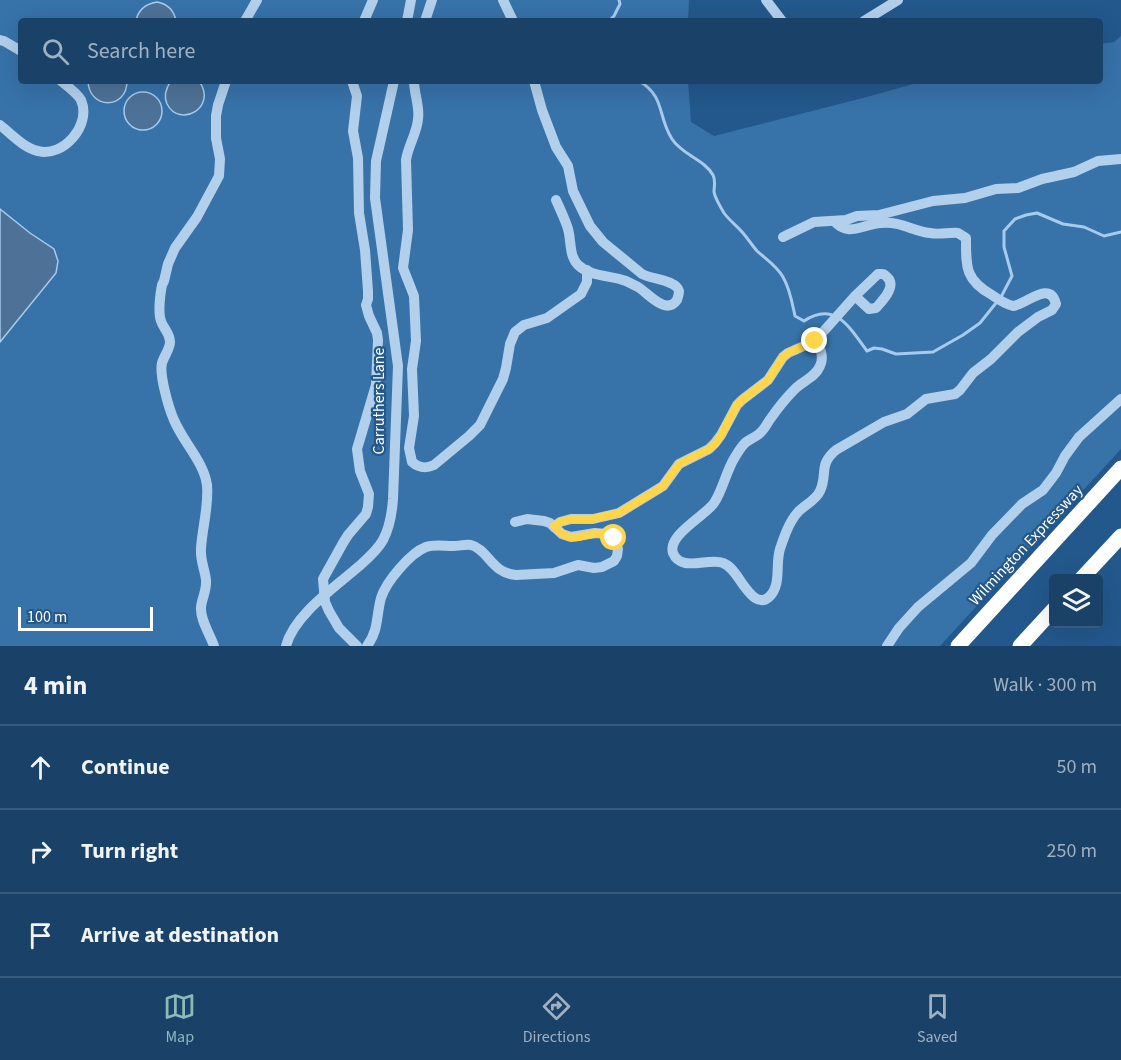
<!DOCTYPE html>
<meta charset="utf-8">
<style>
:root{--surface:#1a4269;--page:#23496f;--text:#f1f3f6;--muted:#9fb0c0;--line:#385b7d;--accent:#8bbbb9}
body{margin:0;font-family:"Source Sans 3",sans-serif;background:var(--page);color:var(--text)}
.controls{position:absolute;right:18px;bottom:18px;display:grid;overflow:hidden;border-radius:6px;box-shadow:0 6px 24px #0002}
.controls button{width:54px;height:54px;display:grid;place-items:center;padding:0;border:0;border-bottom:2px solid var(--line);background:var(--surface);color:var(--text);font:30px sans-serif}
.scale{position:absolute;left:18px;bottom:15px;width:135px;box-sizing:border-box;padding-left:6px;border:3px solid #fff;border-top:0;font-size:16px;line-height:21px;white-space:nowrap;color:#fff;-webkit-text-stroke:4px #23588c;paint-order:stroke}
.stop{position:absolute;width:18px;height:18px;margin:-14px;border:4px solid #ffd54a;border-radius:50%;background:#fff}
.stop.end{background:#ffd54a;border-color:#fff;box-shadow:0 2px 6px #0008}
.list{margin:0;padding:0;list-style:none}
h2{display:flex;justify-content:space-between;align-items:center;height:78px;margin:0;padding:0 24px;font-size:26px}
h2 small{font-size:20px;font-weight:400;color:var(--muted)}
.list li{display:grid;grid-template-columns:39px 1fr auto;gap:18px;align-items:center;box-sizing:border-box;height:84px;padding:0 24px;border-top:2px solid var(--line)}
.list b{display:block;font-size:22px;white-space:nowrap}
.list em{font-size:20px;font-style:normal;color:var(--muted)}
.icon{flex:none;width:33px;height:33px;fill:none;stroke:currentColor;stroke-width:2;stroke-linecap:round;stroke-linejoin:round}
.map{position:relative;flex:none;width:1121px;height:646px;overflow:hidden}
.search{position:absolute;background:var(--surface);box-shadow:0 6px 24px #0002;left:18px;right:18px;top:18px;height:66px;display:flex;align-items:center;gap:15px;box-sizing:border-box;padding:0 21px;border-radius:6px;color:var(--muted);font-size:22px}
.sheet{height:330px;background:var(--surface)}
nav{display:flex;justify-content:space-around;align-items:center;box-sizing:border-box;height:84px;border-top:2px solid var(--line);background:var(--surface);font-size:16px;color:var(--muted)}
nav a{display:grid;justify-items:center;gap:3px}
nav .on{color:var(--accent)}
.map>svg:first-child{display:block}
.green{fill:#3772a9}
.water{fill:#4e7297;stroke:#a6cbec;stroke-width:1.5}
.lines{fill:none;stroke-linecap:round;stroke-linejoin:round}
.stream{stroke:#a6cbec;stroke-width:3}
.minor{stroke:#b2cfeb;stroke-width:10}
.highway{stroke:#fff;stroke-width:15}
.route{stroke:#ffd54a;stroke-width:8}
.labels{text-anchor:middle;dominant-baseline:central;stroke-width:4.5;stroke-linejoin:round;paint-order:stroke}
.street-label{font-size:16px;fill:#fff;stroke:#23588c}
</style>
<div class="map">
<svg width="1121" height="646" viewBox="0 0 1121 646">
<rect width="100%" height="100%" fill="#23588c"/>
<path class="green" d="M0,0H689L688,21H21V81H688L691,122L714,136L867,97L924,81H1100V44L1114,42L1121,36V449L940,646H0Z"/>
<g class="water">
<path d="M157,2C168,4 174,10 176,21H136C138,9 146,4 157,2Z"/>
<path d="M88,81H127C127,110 89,110 88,81Z"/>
<path d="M171,81H199C218,107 180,129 167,104C163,95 166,88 171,81Z"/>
<circle cx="143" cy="111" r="19"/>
<path d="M0,209L30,233L54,249L58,261L56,273L0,342Z"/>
</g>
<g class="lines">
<g class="stream">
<path d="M609,21L614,16L620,4L619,0"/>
<path d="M639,81C666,97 657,116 672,139C682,155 704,159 713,175C716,181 714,186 714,192C715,198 721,208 724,213C729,220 737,226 743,233C748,239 752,245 757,251C766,259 777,266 783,277C790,289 792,302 795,316L804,321C835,300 850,328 867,351L874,348L882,349L896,354L933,352L963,335L980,323L996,303"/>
<path d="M1001,297L1012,276L1004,247V231L1015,219L1026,215L1037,213L1063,224L1084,227L1104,236L1121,232"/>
</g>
<g class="minor">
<path d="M503,0L513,21"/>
<path d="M766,0L782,21"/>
<path d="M245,21L257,0"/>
<path d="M364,21L373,0"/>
<path d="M407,21L411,0"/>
<path d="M425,21L432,0"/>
<path d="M864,21L898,0"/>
<path d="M0,40L4,41L21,51"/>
<path d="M352,81L357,96L353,131L358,158L359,213L365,250L368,291V299L366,305L369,316L377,333L378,340L376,385L357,449L360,471L369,494L368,507L366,514L348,535L343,543L323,579L325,602L329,611L339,628L357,646"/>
<path d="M414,81C414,94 420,106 418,119C417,133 408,146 406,160L408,230L403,268L414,296L416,341L412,369L414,416L409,448L412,462C419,468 425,469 434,465L469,436L480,425L503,379L506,368L510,344L515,332L524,325L547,318L581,294L587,282V270"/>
<path d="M534,81L542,110L556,147L568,166L573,191L590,226L603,242L642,274C651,279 676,280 679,291C679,294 678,297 677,300C666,316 648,293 638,287C634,285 630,283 626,281C610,275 591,277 578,265C568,255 572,238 567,226C564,217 560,209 556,200"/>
<path d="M0,125C11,134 24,148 38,151C63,158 92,125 81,100C77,93 67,86 61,81"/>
<path d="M783,237L814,222L846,220L857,216L879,215L933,201L965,198L996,189L1018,188L1042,179L1074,172L1098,161L1121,159"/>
<path d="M815,341C821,347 824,358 820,366C815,378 802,381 794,390C786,398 778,408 771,418C767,423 765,429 760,433C756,437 750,439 745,443C741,447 738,452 735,457C726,471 723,490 714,503C705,516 667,535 673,553C681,573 709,557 723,563C733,567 738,578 744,586C750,594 759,606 769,597C782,585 775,564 780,549C784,537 789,522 798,512C805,505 816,500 820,491C828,474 818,465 836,450L884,422L907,414L926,399L955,394L960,390L973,373L991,359L1018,332L1038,317L1052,310L1056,304C1050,279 1026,305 1013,306C1005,304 999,300 992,295C965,280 966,267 966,238L958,233C949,232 940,235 930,233C912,231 901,221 881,223C862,224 849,238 834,221"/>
<path d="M554,527L560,522L571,519H593L619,513L663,486L679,464L709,449L715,443L721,435L737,405L742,400L768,380L783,357L788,353L815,341L855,296L878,274C883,274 883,273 887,277C897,286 883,300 876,308L869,309L855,296"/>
<path d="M214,646C210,634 200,620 201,607C202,598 207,590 206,580C205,570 200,560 201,549C202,528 209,507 207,485C204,462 183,442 174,420C169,409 159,375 162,363C164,356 170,349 170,342C170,333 163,328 161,321C158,313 160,294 162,285L164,281L168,264L175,248L197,217L219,176L220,159L216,138V116L218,105L226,81"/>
<path d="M286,646C294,615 334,588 358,567C367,559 377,551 383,540C390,527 392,513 393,499L398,366L375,198L376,161L394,81"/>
<path d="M367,646C379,630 376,616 381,598C386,582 410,553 426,547C434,544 444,546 453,546C459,546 466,544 471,545C488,549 491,573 516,575L554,573L578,565L594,568L602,567L614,561L617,556L618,549L614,538L607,534L595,533L571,537L562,534L550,523L544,521L527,519L515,522"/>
<path d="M887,646L899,628L918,607L971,563L992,535L1022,504L1043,490L1056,473L1065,456L1079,437L1121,399"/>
</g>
<g class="highway">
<path d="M1082,578L1121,536"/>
<path d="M958,646L1121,468"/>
<path d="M1020,646L1054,609"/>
</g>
</g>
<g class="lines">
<path class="route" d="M614,538C597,525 583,542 566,536C561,534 558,530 554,526L560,522L571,519H592L619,513L657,490L663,486L679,464L709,449L716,443L721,435L737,405L742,400L768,380L783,357L788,353L815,341"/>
</g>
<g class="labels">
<g class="street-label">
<text transform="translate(379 401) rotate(-90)">Carruthers Lane</text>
<text transform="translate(1026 545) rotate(-47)">Wilmington Expressway</text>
</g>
</g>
</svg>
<div class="controls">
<button><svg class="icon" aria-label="layers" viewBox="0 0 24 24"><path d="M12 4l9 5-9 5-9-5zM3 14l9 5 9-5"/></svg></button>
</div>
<div class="scale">100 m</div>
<div class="stop" style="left:614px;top:538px"></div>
<div class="stop end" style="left:815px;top:341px"></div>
<div class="search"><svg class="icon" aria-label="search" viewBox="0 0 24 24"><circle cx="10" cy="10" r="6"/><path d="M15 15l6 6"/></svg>Search here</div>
</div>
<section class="sheet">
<h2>4 min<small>Walk · 300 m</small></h2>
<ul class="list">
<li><svg class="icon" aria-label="ahead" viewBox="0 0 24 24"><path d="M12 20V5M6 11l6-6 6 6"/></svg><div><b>Continue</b></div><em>50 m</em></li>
<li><svg class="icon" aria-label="right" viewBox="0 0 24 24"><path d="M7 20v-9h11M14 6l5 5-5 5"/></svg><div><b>Turn right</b></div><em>250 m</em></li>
<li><svg class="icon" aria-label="arrive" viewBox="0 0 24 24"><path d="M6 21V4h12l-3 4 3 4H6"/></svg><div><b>Arrive at destination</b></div></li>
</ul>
</section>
<nav>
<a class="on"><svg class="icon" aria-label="map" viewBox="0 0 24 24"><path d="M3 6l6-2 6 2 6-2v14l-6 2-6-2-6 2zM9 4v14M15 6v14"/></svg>Map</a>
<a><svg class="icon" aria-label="directions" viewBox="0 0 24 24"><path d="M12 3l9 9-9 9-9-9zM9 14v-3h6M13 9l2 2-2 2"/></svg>Directions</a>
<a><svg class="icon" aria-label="saved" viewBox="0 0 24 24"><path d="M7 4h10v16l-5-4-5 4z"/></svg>Saved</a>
</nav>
